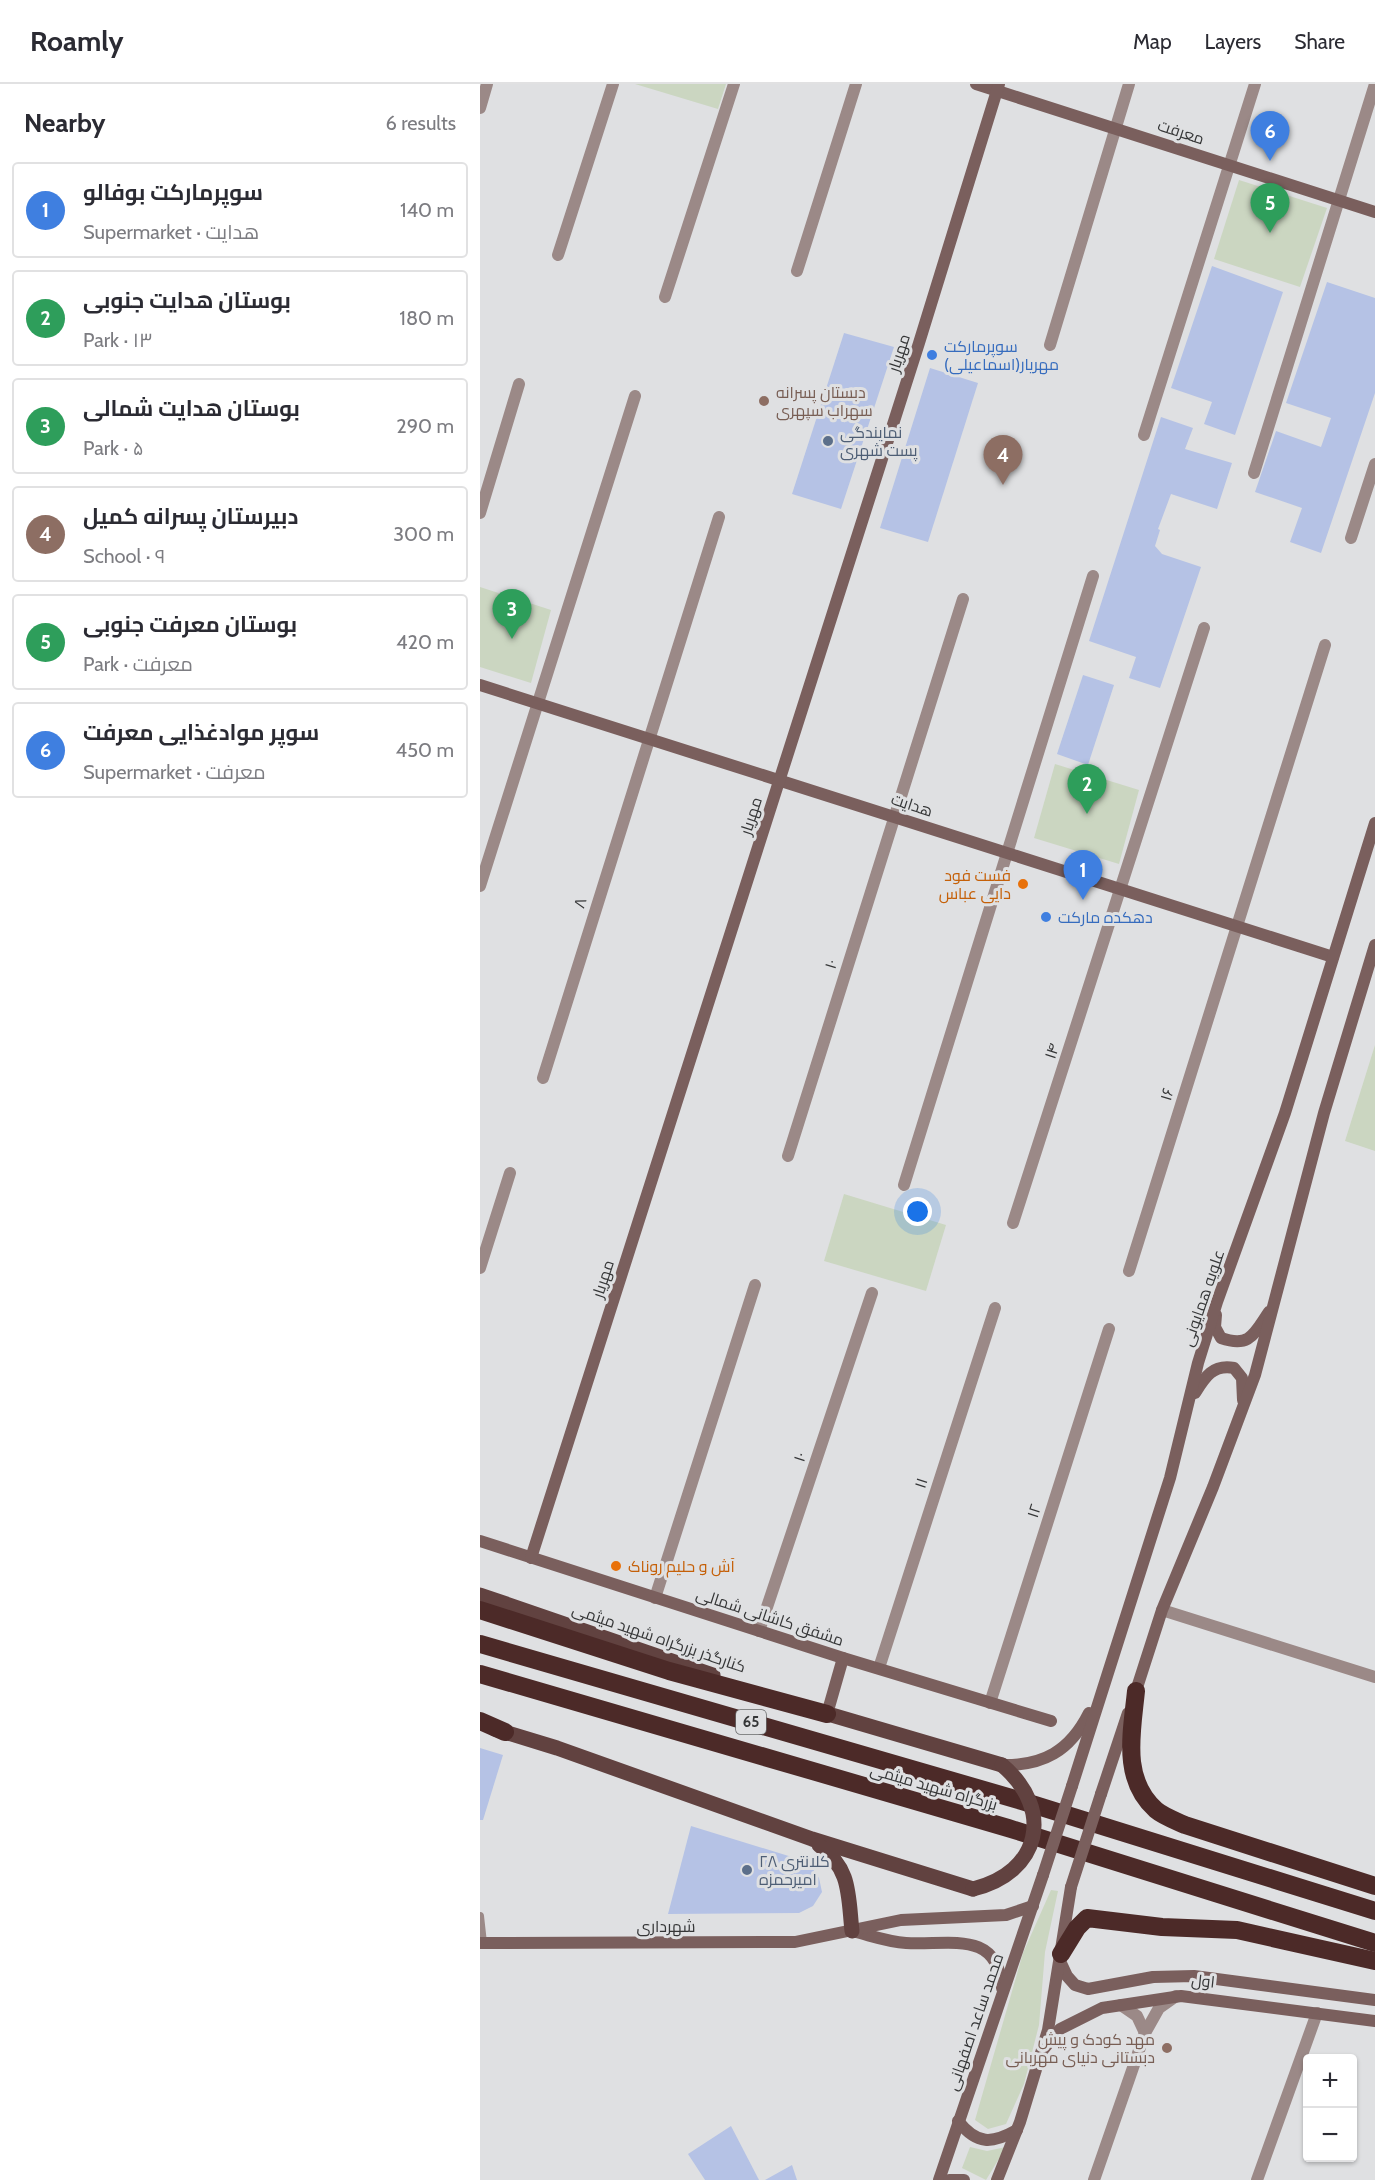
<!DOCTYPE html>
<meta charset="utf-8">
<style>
:root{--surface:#fff;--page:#f7f7f7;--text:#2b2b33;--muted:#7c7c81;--line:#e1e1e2;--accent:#0c6b99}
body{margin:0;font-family:Cabin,Cairo,sans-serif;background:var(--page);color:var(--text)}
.controls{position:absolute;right:18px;bottom:18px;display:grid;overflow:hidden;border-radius:6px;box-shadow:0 2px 4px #0004}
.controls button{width:54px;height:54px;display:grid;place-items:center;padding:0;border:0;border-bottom:2px solid var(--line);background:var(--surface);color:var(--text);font:30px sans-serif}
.you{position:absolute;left:438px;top:1128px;width:21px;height:21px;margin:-15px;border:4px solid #fff;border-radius:50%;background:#1a73e8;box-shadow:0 0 0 9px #1a73e833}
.badge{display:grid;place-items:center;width:39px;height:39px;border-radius:50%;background:var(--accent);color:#fff;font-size:20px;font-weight:700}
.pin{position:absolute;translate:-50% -50px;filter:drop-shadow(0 2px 3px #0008)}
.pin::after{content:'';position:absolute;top:32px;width:21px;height:18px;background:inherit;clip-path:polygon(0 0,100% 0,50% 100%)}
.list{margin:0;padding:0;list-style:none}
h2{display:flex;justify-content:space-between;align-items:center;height:78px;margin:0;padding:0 24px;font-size:26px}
h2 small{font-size:20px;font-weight:400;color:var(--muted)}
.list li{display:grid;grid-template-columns:39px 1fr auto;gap:18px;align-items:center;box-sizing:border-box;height:96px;margin:0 12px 12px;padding:0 12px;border:2px solid var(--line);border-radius:6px}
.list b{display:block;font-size:22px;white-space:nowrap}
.list p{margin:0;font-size:20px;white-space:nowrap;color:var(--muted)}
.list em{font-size:20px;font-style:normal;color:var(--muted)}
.map{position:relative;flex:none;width:895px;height:2096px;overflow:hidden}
header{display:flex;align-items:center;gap:36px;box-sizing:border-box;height:84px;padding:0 30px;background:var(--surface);border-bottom:2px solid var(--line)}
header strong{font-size:28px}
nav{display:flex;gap:33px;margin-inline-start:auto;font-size:21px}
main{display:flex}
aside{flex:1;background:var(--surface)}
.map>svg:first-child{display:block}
.green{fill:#cbd6c1}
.building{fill:#b5c2e5}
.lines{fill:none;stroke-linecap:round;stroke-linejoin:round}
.lane{stroke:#9b8987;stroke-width:8}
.street{stroke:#9b8987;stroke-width:12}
.secondary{stroke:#7a5f5d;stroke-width:12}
.primary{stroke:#614240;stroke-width:15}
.highway{stroke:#4c2a28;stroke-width:18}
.secondary-bridge{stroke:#7a5f5d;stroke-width:12}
.primary-bridge{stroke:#614240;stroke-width:15}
.shop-dot{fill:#3f7fe0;stroke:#dfe0e2;stroke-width:2}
.education-dot{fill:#8d6e63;stroke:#dfe0e2;stroke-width:2}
.service-dot{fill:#5c6f8a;stroke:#dfe0e2;stroke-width:2}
.food-dot{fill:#e8710a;stroke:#dfe0e2;stroke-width:2}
.labels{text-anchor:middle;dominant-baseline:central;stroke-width:6;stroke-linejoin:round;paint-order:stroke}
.shield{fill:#dfe0e2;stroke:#68696a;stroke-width:1.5}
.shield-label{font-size:15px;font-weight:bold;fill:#353637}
.street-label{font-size:16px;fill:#353637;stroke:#dfe0e2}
.shop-label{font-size:16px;fill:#366cbe;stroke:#dfe0e2;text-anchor:start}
.education-label{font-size:16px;fill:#785e54;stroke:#dfe0e2;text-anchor:start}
.service-label{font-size:16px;fill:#4e5e75;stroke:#dfe0e2;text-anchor:start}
.food-label{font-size:16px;fill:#c56008;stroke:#dfe0e2;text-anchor:end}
</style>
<header>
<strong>Roamly</strong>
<nav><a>Map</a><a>Layers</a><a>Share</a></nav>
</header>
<main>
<aside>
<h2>Nearby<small>6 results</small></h2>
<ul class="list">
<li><span class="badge" style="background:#3f7fe0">1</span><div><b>سوپرمارکت بوفالو</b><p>Supermarket · هدایت</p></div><em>140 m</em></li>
<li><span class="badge" style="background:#2e9e5b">2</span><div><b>بوستان هدایت جنوبی</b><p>Park · ۱۳</p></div><em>180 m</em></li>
<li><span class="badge" style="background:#2e9e5b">3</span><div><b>بوستان هدایت شمالی</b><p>Park · ۵</p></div><em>290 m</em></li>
<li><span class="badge" style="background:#8d6e63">4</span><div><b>دبیرستان پسرانه کمیل</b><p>School · ۹</p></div><em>300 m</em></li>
<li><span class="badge" style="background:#2e9e5b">5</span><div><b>بوستان معرفت جنوبی</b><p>Park · معرفت</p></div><em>420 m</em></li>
<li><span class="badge" style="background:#3f7fe0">6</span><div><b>سوپر موادغذایی معرفت</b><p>Supermarket · معرفت</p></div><em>450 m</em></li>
</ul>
</aside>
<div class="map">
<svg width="895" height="2096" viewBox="0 0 895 2096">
<rect width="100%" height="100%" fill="#dfe0e2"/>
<g class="green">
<path d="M155,0H246L238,25Z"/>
<path d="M759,96L847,124L820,203L734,175Z"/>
<path d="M0,503L71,526L51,599L0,583Z"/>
<path d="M575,680L659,706L639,780L554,754Z"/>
<path d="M895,961V1067L865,1057Z"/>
<path d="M364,1110L466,1141L446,1207L344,1177Z"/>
<path d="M571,1806L578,1807L565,1868L559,1941L544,2000L526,2040L508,2045L495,2036L543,1869Z"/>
<path d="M490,2063L507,2067L526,2063L506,2096L482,2084Z"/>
</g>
<g class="building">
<path d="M732,182L803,208L755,351L724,340L732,318L691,304Z"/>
<path d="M847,198L895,214V309L841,469L810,458L822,424L775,408L796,347L841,363L851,334L806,319Z"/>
<path d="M364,249L414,263L361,425L312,410Z"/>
<path d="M450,284L498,299L448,458L400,444Z"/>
<path d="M681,333L713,344L705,365L752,379L737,425L691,410L678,445L680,446L675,462L682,470L721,483L680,604L649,594L656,573L609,557Z"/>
<path d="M603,591L634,601L608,681L577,670Z"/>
<path d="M0,1664L23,1671L3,1736H0Z"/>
<path d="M211,1742L328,1778L339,1794L342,1808L333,1822L319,1829L188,1830Z"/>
<path d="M251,2042L279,2096H225L208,2070Z"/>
<path d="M312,2081L317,2096H285Z"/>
</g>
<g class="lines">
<path class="lane" d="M0,1832L3,1859"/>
<g class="street">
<path d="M0,24L7,0"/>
<path d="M78,171L133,0"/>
<path d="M317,187L376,0"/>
<path d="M185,213L254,0"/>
<path d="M570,261L649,0"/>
<path d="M664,351L775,0"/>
<path d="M774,389L895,0"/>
<path d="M0,429L39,300"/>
<path d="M871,454L895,380"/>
<path d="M0,802L155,312"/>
<path d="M63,994L239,433"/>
<path d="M308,1072L483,515"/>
<path d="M424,1101L613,492"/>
<path d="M533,1139L724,544"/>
<path d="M0,1184L30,1089"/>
<path d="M649,1187L845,561"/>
<path d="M175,1514L275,1201"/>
<path d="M682,1526L895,1593"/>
<path d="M279,1547L392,1209"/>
<path d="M399,1584L515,1224"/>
<path d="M510,1619L629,1245"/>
<path d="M641,1921L657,1932L665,1949"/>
<path d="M614,2096L665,1949L679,1924L696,1912"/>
<path d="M777,2096L837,1929"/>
</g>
<g class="secondary">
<path d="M496,0L895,128"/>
<path d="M0,601L853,873"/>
<path d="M736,1231L735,1243L741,1254C770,1264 774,1250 789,1228"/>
<path d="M715,1309C725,1293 733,1280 754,1284L762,1294L763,1316"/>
<path d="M0,1457L363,1574L571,1637"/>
<path d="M51,1474L439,259L519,0"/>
<path d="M654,1613L682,1526L733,1403L775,1291L844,1029L895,861"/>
<path d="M347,1630L363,1574"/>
<path d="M522,1681C563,1682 590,1667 609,1629"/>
<path d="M592,1702L690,1394L718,1279L737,1218L805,1029L895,739"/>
<path d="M621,1710L648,1629"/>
<path d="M376,1848C392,1852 409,1858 426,1859C466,1862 518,1844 522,1904"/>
<path d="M0,1859L315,1858L421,1836L526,1831L553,1822"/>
<path d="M580,1877L587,1892L595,1901L608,1905L673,1893L714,1892L895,1916"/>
<path d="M562,1967L580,1945L622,1924L701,1912L895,1937"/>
<path d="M478,2037C497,2061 512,2060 537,2046"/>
<path d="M459,2096L563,1791"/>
<path d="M469,2096H484"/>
<path d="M517,2096L540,2038L568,1946L591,1803"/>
</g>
<g class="primary">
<path d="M0,1511L233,1591"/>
<path d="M338,1627L522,1681"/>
<path d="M15,1645L77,1664L332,1755L493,1805"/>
<path d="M339,1761C371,1785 368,1810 372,1847"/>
</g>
<g class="highway">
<path d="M0,1526L189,1587L347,1630"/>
<path d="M0,1560L542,1717L895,1827"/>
<path d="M0,1590L528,1744L895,1859"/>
<path d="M656,1607C652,1648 641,1695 676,1726C683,1732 696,1737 705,1741L895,1802"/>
<path d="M0,1637L25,1648"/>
<path d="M581,1870L597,1844L607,1834L682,1843L757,1846L895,1877"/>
</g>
<g class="secondary-bridge">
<path d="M563,1791L592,1702"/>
<path d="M591,1803L621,1710"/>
</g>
<path class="primary-bridge" d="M493,1805C560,1789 575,1726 522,1681"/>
</g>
<g class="shop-dot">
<circle cx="452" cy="271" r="6"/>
<circle cx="566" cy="833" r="6"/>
</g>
<g class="education-dot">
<circle cx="284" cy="317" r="6"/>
<circle cx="687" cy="1964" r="6"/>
</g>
<g class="service-dot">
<circle cx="348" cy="357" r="6"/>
<circle cx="267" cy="1786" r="6"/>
</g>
<g class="food-dot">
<circle cx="543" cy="800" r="6"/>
<circle cx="136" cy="1482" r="6"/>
</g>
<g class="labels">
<rect class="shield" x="256" y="1626" width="30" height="24" rx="4.5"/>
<g class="shield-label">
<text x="271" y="1638">65</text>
</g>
<g class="street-label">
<text transform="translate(701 48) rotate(18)">معرفت</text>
<text transform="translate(419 269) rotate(-72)">مهریار</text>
<text transform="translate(432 721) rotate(18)">هدایت</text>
<text transform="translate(271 732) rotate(-72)">مهریار</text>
<text transform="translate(100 819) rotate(-73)">۸</text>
<text transform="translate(351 880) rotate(-73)">۱۰</text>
<text transform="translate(572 967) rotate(-72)">۱۴</text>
<text transform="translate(687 1010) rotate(-73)">۱۶</text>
<text transform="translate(123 1195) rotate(-72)">مهریار</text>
<text transform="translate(723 1214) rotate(-71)">علویه همایونی</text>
<text transform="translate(320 1373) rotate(-72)">۱۰</text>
<text transform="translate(441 1399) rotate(-72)">۱۱</text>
<text transform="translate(554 1427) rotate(-72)">۱۲</text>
<text transform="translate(290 1533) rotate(18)">مشفق کاشانی شمالی</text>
<text transform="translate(179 1554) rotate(19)">کنارگذر بزرگراه شهید میثمی</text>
<text transform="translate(454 1703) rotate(16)">بزرگراه شهید میثمی</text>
<text x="186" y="1842">شهرداری</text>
<text transform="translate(723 1897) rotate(6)">اول</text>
<text transform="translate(495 1938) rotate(-71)">محمد ساعد اصفهانی</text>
</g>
<g class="shop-label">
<text x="464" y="262">سوپرمارکت<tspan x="464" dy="18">مهریار(اسماعیلی)</tspan></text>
<text x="578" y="833">دهکده مارکت</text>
</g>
<g class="education-label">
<text x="296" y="308">دبستان پسرانه<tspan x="296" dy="18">سهراب سپهری</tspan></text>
<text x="675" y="1955" text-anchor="end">مهد کودک و پیش<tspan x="675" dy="18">دبستانی دنیای‌ مهربانی</tspan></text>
</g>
<g class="service-label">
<text x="360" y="348">نمایندگی<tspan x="360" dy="18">پست شهری</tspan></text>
<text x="279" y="1777">کلانتری ۲۸<tspan x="279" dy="18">امیرحمزه</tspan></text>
</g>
<g class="food-label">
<text x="531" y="791">فست فود<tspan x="531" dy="18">دایی عباس</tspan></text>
<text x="148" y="1482" text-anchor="start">آش و حلیم روناک</text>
</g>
</g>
</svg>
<div class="controls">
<button>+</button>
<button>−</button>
</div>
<div class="you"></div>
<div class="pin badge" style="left:603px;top:816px;background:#3f7fe0">1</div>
<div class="pin badge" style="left:607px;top:730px;background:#2e9e5b">2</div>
<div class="pin badge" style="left:32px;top:555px;background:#2e9e5b">3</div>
<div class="pin badge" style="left:523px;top:401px;background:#8d6e63">4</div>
<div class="pin badge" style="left:790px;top:149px;background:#2e9e5b">5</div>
<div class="pin badge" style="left:790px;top:77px;background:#3f7fe0">6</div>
</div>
</main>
